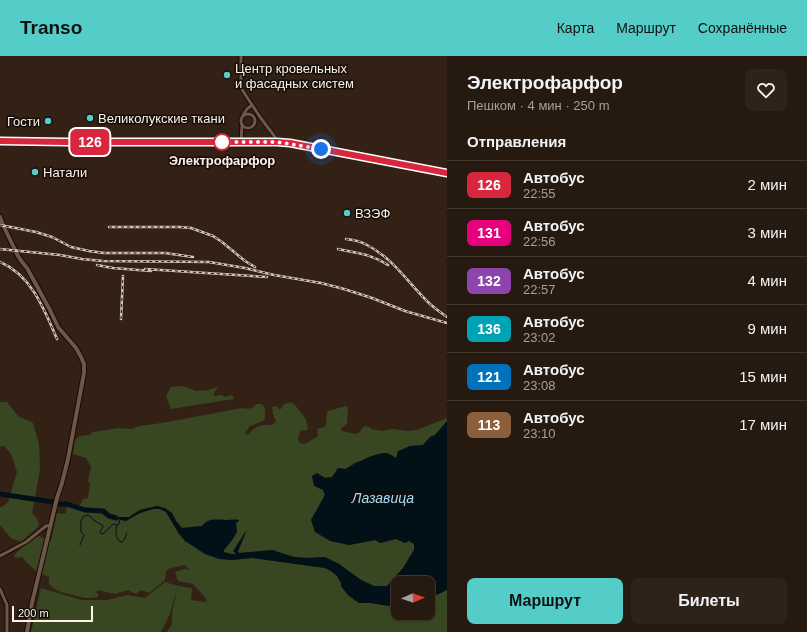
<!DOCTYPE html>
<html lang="ru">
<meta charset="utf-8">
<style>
:root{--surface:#261910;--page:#2e2219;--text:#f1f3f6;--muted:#a4a09f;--line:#423830;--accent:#54cdc8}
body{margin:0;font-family:Arial,sans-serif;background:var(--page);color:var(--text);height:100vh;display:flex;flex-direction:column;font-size:15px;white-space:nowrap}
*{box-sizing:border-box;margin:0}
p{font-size:13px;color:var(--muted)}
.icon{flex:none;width:22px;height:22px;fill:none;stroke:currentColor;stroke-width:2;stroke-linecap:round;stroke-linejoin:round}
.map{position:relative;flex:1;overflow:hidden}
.panel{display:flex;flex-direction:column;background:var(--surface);width:360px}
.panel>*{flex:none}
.badge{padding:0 8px;border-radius:6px;font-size:14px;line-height:26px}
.needle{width:26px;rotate:88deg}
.buttons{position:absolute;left:391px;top:520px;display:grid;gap:8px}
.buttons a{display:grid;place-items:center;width:44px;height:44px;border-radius:8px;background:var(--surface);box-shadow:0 1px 3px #0004,0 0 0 1px var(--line);font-size:20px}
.scale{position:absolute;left:12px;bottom:10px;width:81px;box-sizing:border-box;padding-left:4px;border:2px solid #fef1e9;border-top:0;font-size:11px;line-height:14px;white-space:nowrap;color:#fef1e9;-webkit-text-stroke:3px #150d08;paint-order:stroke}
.you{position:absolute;width:20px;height:20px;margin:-10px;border:3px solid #fff;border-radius:50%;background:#1a73e8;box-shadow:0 0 0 6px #1a73e833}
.map>.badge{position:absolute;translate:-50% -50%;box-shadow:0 0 0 2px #fff}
h2{padding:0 20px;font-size:15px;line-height:36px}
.round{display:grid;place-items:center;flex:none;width:42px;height:42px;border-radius:8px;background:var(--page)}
.headline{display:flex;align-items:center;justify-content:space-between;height:68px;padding:0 20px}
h1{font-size:19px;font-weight:800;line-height:30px}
.button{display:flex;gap:8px;margin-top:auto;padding:8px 20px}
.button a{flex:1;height:46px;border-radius:8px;background:var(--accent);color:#111;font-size:16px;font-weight:800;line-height:46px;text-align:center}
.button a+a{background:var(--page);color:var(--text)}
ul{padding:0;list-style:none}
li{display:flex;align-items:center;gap:12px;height:48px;padding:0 20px;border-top:1px solid var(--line)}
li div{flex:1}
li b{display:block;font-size:15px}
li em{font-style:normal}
li .badge{min-width:44px;font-weight:700;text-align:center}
header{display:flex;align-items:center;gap:24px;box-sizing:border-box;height:56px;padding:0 20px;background:var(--accent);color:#111}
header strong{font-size:19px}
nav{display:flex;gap:22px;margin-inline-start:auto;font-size:14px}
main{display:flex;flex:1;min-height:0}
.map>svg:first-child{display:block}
.green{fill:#384621}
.water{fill:#021118}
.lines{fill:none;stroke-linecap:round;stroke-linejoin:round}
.stream{stroke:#021118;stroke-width:1}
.river{stroke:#021118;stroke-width:5}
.street-casing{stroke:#1a0a02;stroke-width:5}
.secondary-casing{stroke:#1a0a02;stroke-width:6}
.primary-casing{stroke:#1a0a02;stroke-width:6}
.street{stroke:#6c574a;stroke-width:3}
.secondary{stroke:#6c574a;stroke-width:4}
.primary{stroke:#b25b69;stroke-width:4.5}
.rail-casing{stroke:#d2c4bb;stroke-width:2.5}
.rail{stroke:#150d08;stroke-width:1;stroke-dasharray:3;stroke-linecap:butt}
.line-casing{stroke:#fff;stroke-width:9}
.line{stroke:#d7263d;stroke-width:6}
.walk{stroke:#fef1e9;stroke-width:4;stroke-dasharray:0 7.2}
.poi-dot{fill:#54cdc8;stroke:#150d08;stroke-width:1.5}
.stop-dot{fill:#fff;stroke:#d7263d;stroke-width:2}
.labels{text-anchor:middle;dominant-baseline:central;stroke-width:3;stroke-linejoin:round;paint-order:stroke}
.poi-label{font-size:13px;fill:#fef1e9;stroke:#150d08;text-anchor:start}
.stop-label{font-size:13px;font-weight:bold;fill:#fef1e9;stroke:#150d08}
.water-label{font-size:14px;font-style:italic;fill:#9cdefb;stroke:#150d08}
</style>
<header>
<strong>Transo</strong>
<nav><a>Карта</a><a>Маршрут</a><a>Сохранённые</a></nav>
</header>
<main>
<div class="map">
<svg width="447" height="576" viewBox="0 0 447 576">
<rect width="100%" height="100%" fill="#332116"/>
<g class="green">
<path d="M 183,330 L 196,335 L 208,334 L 219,331 L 214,336 L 214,340 L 221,339 L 226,341 L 230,339 L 233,340 L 234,343 L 171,353 L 166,340 L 171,331 Z"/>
<path d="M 0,346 L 7,346 L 18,360 L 33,367 L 39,388 L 40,414 L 32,457 L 38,464 L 39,470 L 21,486 L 11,482 L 0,469 L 0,451 L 2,451 L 8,446 L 17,416 L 11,398 L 4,390 L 0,391 Z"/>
<path d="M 290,346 L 295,349 L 306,363 L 308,373 L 305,375 L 301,374 L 298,383 L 300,387 L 305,388 L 318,380 L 317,373 L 325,371 C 328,364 325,361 328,355 L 346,350 L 348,352 L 347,368 L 341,372 L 342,375 L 356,378 L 360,376 L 362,372 L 365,370 L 369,371 L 372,373 L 381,375 L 392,373 L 410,375 L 417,374 L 447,362 L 447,365 L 435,379 L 430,381 L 423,389 L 410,390 L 396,402 L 356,406 L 333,421 L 325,422 L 317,418 L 325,439 L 311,464 L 349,489 L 375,484 L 381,487 L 396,483 L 405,487 L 409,485 L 414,488 L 414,494 L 403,512 L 387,530 L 374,530 L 361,524 L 339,508 L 325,501 L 309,502 L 294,501 L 272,494 L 239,497 L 238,496 L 246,477 L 245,476 L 236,498 L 231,498 L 223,496 L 224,494 L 232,484 L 237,476 L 236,467 L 221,463 L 202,470 L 182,472 L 176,465 L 172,457 L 157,450 L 140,454 L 129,461 L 117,461 L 111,458 L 110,460 L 126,465 L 140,457 L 153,453 L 160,453 L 166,456 L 179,478 L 231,504 L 252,502 L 325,512 L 331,515 L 337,520 L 341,527 L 341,530 L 348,539 L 359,547 L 371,547 L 389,550 L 396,550 L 398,549 L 398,557 L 428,557 L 428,542 L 432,541 L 447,534 L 447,576 L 167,576 L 172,568 L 172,557 L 178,530 L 192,532 L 191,544 L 207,546 L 205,541 L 193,528 L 178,525 L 175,516 L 184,513 L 190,514 L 185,509 L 171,512 L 166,515 L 165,524 L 149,537 L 141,534 L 136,538 L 128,534 L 115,538 L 98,534 L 96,536 L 98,538 L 98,541 C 85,543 84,542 72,539 C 63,536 57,536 49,528 L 49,521 C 37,517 30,510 22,501 L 18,502 L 15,501 L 14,499 L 31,483 L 39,480 L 51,485 L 57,457 L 63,458 L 66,457 C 66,453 69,451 66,446 L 74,449 L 80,449 L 83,443 L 88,442 L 90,427 L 88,425 L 91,411 L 86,402 L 73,398 L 75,384 L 80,380 L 90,379 L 93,376 L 118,372 L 131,373 L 140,370 L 162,367 L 242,352 C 248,353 252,354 256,348 L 262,348 L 265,352 L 265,362 L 263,365 L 250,370 L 245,377 L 248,379 C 255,370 261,368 272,369 L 276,366 L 273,358 L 272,351 L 276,350 L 279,353 L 281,353 L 283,349 Z"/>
<path d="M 165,526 L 178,530 L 170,558 L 161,576 L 31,576 L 41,532 L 82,544 L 108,544 L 127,539 L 145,542 Z"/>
</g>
<path class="water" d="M 447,365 L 447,534 L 432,541 L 428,542 L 428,527 L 398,527 L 398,549 L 396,550 L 389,550 L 371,547 L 359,547 L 348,539 L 341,530 L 341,527 L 337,520 L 331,515 L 325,512 L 252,502 L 231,504 L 219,503 L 205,498 L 185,485 L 179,478 L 166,456 L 160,453 L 153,453 L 140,457 L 126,465 L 121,464 L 109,460 L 111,458 L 117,461 L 129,461 L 140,454 L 157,450 L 165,452 L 172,457 L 176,465 L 182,472 L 202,470 C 209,461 216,464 226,464 C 230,464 234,463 239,464 L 239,465 L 236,467 L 237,476 L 232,484 L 224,494 L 224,496 L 231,498 L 236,498 L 233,495 L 246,475 L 238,495 L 239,497 L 272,494 L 294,501 L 309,502 L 325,501 L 339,508 L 361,524 L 374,530 L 387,530 L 403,512 L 414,494 L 414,488 L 409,485 L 405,487 L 396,483 L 380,487 L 375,484 L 349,489 L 330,485 L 315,476 L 311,464 L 325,439 L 323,434 L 314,430 L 312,420 L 317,417 L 325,422 L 332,421 L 338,412 L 346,413 C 355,407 376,396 387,397 C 390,398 393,400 396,402 L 398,395 L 410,390 L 423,389 L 430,381 L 435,379 Z"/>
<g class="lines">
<g class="stream">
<path d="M 117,469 C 115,474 116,481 119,485 L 122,486 L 124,484 L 127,477"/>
<path d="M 80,489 L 84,479 L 81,476 C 81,469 79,460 88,459 L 95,465 L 102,469 L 103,471 L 102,473 L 100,475 L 100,477 L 102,478 L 105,476 L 113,468 L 117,469 L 119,468 L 120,463"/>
</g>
<g class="river">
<path d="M 0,438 L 53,446"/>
<path d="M 58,448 L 67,448 L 85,454 L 103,455 L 109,460 L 116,462"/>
</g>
<g class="street-casing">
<g id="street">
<path d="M 241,0 L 241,32 L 260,61 L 275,81 L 277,86"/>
<circle cx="248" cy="65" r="7"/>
<path d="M 243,59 L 247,53 L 252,49"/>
<path d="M 241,86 L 242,69"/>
<path d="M 0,500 L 26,486 L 46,470 L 51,469"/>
<path d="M 0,533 L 7,549 L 7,576"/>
</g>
</g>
<g class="secondary-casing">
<path id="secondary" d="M 0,161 L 3,169 L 18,200 L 22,206 L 27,212 L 50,254 L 58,271 L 76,292 L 81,301 L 84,308 L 84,317 L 68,403 L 62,427 L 57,442 L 32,547 L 27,576"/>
</g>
<g class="primary-casing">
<path id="primary" d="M 0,85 L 70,86 L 277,86 L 290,87 L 447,117"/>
</g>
<use href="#street" class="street"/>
<use href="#secondary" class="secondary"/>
<use href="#primary" class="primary"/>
<g class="rail-casing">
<g id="rail">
<path d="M 0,169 L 36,176 L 52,181 L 71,191 L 89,195 L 104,197 L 165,197 L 193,201"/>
<path d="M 109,171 L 180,171 L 191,172 L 213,180 L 222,186 L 245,205 L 255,211"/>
<path d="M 346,183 C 354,184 361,185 367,189 C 393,202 409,228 430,248 L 436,253 L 447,261"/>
<path d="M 0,193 L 60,199 L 82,203 L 103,205 L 209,206 L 245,212 L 274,219 L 321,227 L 344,233 L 372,242 L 405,255 L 447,267"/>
<path d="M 338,193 C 356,197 372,198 388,209"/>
<path d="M 0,206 C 32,220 44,253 57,283"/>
<path d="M 97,209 L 113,212 L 151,215"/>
<path d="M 145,213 L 267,221"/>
<path d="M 121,263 L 123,220"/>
</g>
</g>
<use href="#rail" class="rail"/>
</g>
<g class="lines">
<g class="line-casing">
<path id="line" d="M 0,85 L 66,86 L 277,86 L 290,87 L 447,117"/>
</g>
<use href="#line" class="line"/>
<path class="walk" d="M 222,86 L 277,86 L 321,93"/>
</g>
<g class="poi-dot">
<circle cx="227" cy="19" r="4"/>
<circle cx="90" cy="62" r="4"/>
<circle cx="48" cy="65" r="4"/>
<circle cx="35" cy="116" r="4"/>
<circle cx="347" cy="157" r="4"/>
</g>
<circle class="stop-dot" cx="222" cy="86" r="8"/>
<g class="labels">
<g class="poi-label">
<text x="235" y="12">Центр кровельных<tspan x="235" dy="15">и фасадных систем</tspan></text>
<text x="98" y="62">Великолукские ткани</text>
<text x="40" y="65" text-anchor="end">Гости</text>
<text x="43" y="116">Натали</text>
<text x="355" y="157">ВЗЭФ</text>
</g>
<g class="stop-label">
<text x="222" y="104">Электрофарфор</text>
</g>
<g class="water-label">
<text x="383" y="442">Лазавица</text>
</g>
</g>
</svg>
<div class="buttons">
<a><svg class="needle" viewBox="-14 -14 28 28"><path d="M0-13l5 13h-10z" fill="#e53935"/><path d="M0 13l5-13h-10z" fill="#a4a09f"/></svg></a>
</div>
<div class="scale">200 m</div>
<div class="you" style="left:321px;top:93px"></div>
<b class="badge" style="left:90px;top:86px;background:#d7263d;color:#fff">126</b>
</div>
<section class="panel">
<div class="headline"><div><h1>Электрофарфор</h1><p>Пешком · 4 мин · 250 m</p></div><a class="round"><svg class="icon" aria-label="heart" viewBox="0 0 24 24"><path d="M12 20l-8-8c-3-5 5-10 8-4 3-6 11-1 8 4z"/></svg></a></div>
<h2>Отправления</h2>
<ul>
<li><span class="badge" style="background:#d7263d;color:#fff">126</span><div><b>Автобус</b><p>22:55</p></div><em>2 мин</em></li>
<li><span class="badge" style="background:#e6007e;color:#fff">131</span><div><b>Автобус</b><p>22:56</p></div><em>3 мин</em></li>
<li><span class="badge" style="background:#8e44ad;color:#fff">132</span><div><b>Автобус</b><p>22:57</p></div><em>4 мин</em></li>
<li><span class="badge" style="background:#00a3b4;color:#fff">136</span><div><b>Автобус</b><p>23:02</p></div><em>9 мин</em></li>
<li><span class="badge" style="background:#0072bc;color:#fff">121</span><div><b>Автобус</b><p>23:08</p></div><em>15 мин</em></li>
<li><span class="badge" style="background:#8b5e3c;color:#fff">113</span><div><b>Автобус</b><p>23:10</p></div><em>17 мин</em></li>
</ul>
<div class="button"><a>Маршрут</a><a>Билеты</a></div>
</section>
</main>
